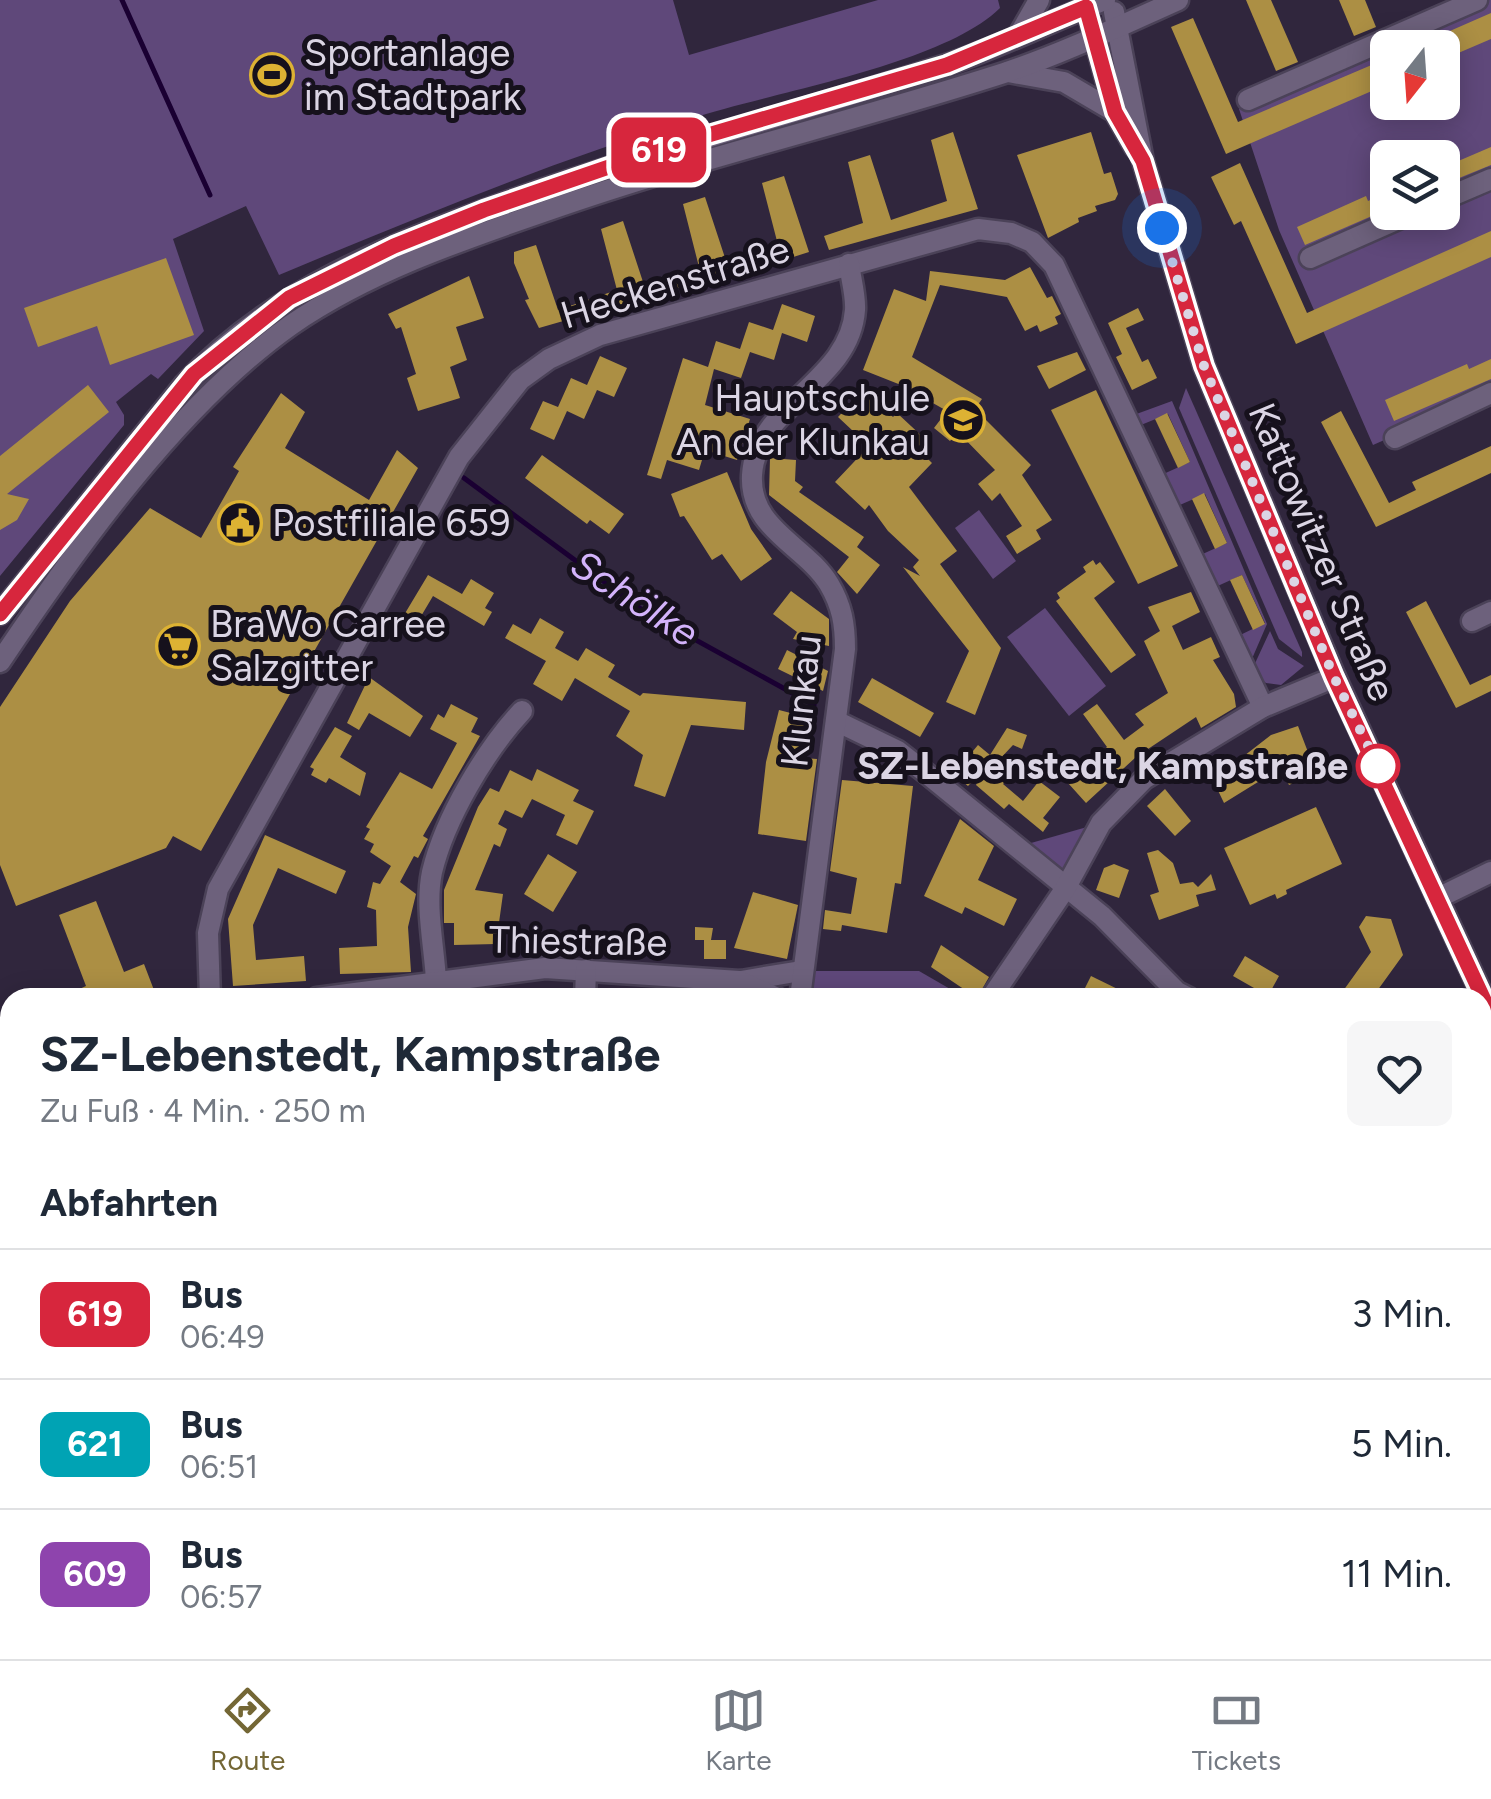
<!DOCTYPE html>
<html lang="de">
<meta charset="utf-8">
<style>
:root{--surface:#fff;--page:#f6f6f7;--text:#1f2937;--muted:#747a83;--line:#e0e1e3;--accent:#746735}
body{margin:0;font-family:Figtree,sans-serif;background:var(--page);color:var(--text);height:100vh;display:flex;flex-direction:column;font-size:38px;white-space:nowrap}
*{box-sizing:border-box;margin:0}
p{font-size:32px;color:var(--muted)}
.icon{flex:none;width:55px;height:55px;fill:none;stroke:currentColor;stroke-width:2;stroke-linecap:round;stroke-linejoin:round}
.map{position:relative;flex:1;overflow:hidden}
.details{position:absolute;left:0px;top:988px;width:1492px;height:672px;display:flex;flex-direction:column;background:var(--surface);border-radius:30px 30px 0 0;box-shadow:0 5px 25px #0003}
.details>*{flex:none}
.badge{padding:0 20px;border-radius:15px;font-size:35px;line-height:65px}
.needle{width:65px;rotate:197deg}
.controls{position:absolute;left:1370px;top:30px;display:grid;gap:20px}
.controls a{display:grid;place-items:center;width:90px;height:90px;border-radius:15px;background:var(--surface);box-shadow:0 5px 25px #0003;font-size:50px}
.you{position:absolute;width:50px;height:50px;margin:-25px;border:8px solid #fff;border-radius:50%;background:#1a73e8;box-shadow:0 0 0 15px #1a73e833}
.map>.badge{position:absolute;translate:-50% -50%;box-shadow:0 0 0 5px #fff}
h2{padding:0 40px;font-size:38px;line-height:90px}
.round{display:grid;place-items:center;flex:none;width:105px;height:105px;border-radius:15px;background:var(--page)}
.overview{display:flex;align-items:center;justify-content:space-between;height:170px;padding:0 40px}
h1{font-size:48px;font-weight:700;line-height:75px}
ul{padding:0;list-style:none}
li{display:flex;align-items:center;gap:30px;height:130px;padding:0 40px;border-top:2px solid var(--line)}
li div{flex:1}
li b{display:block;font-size:38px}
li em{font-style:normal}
li .badge{min-width:110px;font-weight:700;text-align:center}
.tabs{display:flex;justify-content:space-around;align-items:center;height:140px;border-top:2px solid var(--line);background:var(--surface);font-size:28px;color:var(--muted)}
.tabs a{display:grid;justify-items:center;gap:5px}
.tabs .selected{color:var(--accent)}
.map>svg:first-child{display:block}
.green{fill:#5f487a;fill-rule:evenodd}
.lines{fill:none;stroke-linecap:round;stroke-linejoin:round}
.stream{stroke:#1a0032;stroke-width:5}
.building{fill:#ac8f44}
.minor-casing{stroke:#4b4258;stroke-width:25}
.minor{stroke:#6d617c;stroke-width:20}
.line-casing{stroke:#fff;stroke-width:22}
.line{stroke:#d7263d;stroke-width:15}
.walk{stroke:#dbd5e4;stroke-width:10;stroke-dasharray:0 18}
.stop-dot{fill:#fff;stroke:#d7263d;stroke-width:5}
.labels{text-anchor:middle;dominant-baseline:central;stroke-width:10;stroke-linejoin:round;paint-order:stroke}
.poi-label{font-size:38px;fill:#dbd5e4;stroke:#16111c;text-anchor:start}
.street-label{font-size:38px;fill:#dbd5e4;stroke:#16111c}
.stop-label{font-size:38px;font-weight:bold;fill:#dbd5e4;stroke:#16111c;text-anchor:end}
.water-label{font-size:40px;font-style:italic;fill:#d3b3fb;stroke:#16111c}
</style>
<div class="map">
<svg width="1491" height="1659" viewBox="0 0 1491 1659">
<rect width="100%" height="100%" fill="#30263d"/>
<g class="green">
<path d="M 0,0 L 673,0 L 689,55 L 878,0 L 998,0 L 1000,8 C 942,65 772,92 690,119 C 549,163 415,218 279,275 L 246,206 L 173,239 L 204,331 L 158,379 L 151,374 L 116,402 L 124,415 L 124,425 L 0,576 Z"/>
<path d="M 1477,0 L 1491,0 L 1491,393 L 1373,445 L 1279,230 L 1239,109 L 1248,100 ZM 1388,48 L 1442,48 L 1442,102 L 1388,102 ZM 1388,158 L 1442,158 L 1442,212 L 1388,212 Z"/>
<path d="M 1186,388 L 1302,652 L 1302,657 L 1279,639 L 1179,408 Z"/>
<path d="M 1172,401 L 1267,624 L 1248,668 L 1234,638 L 1265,623 L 1242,575 L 1211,589 L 1196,557 L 1227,543 L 1205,494 L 1173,508 L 1159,476 L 1190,462 L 1168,414 L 1136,427 L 1131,416 Z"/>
<path d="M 979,510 L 1016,561 L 993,579 L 955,528 Z"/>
<path d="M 1045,608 L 1106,686 L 1069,716 L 1007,637 Z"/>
<path d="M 1270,631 L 1278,649 L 1304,666 L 1281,685 L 1266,683 L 1251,672 Z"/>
<path d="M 1101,823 L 1065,889 L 1017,847 Z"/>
<path d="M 801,971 L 919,971 L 964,997 L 800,998 Z"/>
</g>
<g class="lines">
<g class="stream">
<path d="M 122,0 L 210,195"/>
<path d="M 464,478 L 645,612 L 814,705"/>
</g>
</g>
<g class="building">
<path d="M 1246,0 L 1271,0 L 1298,62 L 1276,71 Z"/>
<path d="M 1339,0 L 1365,0 L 1376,27 L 1354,36 Z"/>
<path d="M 1491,13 L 1491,39 L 1442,60 L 1442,48 L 1411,48 Z"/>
<path d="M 1193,18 L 1238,122 L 1388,58 L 1388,84 L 1226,154 L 1171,27 Z"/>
<path d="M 953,132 L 978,209 L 829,250 L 824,236 L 863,223 L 848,162 L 870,155 L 891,220 L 947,201 L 931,140 Z"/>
<path d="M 1091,132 L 1104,174 L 1111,172 L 1118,194 L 1115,200 L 1095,206 L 1097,211 L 1078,218 L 1079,222 L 1048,238 L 1017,155 Z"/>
<path d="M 1491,147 L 1491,165 L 1442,185 L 1442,168 Z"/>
<path d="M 1240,163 L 1307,313 L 1491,231 L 1491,257 L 1296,344 L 1241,221 L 1234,225 L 1211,177 Z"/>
<path d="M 784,176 L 809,252 L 746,272 L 741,258 L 778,245 L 762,183 Z"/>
<path d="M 1388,193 L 1388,209 L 1305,245 L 1297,227 L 1366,196 L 1368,201 Z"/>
<path d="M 705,197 L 730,273 L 539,328 L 525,300 L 529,299 L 514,263 L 514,252 L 536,245 L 558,310 L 617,290 L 601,229 L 623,221 L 644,285 L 699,267 L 683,204 Z"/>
<path d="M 166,258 L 194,335 L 110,365 L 97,326 L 38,347 L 24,308 Z"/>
<path d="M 1030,267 L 1047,298 L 1052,296 L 1061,314 L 1055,317 L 1058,324 L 1040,332 L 1037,325 L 1025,331 L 1007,297 L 940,285 L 912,357 L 982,399 L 975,409 L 1031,465 L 1022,475 L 1052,520 L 1036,530 L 1041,539 L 1017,554 L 1006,536 L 1022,526 L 1000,493 L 992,501 L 978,484 L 995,470 L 958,432 L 950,441 L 934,428 L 947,411 L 901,385 L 863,370 L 894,289 L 926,301 L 930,271 L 1005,280 Z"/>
<path d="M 469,276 L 484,318 L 456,327 L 467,360 L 450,367 L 460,398 L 418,411 L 407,378 L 416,374 L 410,355 L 401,327 L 396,329 L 388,314 Z"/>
<path d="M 782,304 L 815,316 L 807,342 L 782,333 L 774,360 L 750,352 L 741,378 L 714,369 L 705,405 L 750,419 L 737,460 L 705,450 L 699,470 L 667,460 L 661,479 L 647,475 L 683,358 L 708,367 L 716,341 L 740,349 L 749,322 L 773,330 Z"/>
<path d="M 1138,308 L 1144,320 L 1126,328 L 1142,362 L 1148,359 L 1157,378 L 1132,390 L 1116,357 L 1122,354 L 1108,323 Z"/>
<path d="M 1077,352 L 1086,370 L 1049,389 L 1037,366 Z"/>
<path d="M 600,356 L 627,368 L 614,397 L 597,390 L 584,419 L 567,411 L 554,440 L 530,429 L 543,401 L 558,407 L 571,378 L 587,385 Z"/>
<path d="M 1491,359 L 1491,379 L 1394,421 L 1385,400 L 1467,364 L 1469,369 Z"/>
<path d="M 88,385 L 109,412 L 7,494 L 29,499 L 17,520 L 0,530 L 0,456 Z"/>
<path d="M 1096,390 L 1178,566 L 1138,584 L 1051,410 Z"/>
<path d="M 281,393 L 305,412 L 285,448 L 369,500 L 397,450 L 418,468 L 201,851 L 173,836 L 166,848 L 16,906 L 0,865 L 0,707 L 70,601 L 150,508 L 201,538 L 239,471 L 233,467 Z"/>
<path d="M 859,395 L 867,402 L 872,397 L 893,417 L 897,413 L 925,439 L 917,448 L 932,463 L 909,487 L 957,551 L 940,564 L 1001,648 L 975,715 L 946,702 L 969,651 L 903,567 L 920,576 L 913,567 L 919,560 L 888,531 L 869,505 L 865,510 L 835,482 L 869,446 L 838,417 Z"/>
<path d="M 1341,411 L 1389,503 L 1416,490 L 1412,482 L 1491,446 L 1491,473 L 1376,527 L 1321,422 Z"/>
<path d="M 1167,413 L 1190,462 L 1178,468 L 1155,419 Z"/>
<path d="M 542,455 L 624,514 L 609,534 L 590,520 L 587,524 L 525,478 Z"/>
<path d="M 770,458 L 796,460 L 795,481 L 803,487 L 799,492 L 864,537 L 857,547 L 880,565 L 857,594 L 837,572 L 849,557 L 769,495 Z"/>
<path d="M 727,472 L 751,529 L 772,559 L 741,581 L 722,554 L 712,560 L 684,516 L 680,517 L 671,494 Z"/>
<path d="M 1204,493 L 1227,543 L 1215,549 L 1192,499 Z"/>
<path d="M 1093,560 L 1096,565 L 1100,562 L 1115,582 L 1094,598 L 1136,655 L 1111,673 L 1056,601 L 1060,598 L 1057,593 L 1086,572 L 1083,567 Z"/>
<path d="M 428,575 L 462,594 L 471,579 L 494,593 L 485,608 L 492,612 L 484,626 L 433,596 L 417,623 L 404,615 Z"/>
<path d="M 1242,575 L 1265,624 L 1253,630 L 1230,580 Z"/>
<path d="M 791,591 L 829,619 L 829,646 L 793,639 L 797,632 L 773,614 Z"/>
<path d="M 1191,592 L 1200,612 L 1172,626 L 1183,650 L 1211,637 L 1220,657 L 1213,660 L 1234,694 L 1236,707 L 1201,728 L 1196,717 L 1136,757 L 1086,803 L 1068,783 L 1107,747 L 1083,714 L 1097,704 L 1124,740 L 1144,725 L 1135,714 L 1168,693 L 1144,641 L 1160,631 L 1148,607 Z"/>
<path d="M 1426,601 L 1470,685 L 1491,675 L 1491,691 L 1456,708 L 1406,612 Z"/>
<path d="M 540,618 L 564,632 L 555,648 L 578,661 L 586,648 L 615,665 L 608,677 L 640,696 L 643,693 L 746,702 L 744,730 L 691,725 L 665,797 L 634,786 L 643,755 L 616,736 L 630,711 L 575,678 L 562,701 L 533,684 L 546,661 L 505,638 L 513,624 L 531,634 Z"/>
<path d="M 787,650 L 828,671 L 823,691 L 778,669 Z"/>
<path d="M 369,677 L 423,716 L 410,737 L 369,713 L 359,730 L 347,723 Z"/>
<path d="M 872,678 L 934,713 L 920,737 L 858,702 Z"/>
<path d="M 451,704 L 478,718 L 471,732 L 480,736 L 423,836 L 428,839 L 418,858 L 414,856 L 400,882 L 416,894 L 408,927 L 411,972 L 340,974 L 339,948 L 377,946 L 376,910 L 367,907 L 373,882 L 380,884 L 391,866 L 370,852 L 374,844 L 364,839 L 370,829 L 366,827 L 400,772 L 432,789 L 457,743 L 430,729 L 438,714 L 444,718 Z"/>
<path d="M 779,710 L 814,719 L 804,758 L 817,759 L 806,841 L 758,834 L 766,762 Z"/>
<path d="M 1298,726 L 1316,773 L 1289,785 L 1280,766 L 1256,778 L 1258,782 L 1224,803 L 1211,776 L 1215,770 L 1240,759 L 1271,735 Z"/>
<path d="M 335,727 L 352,736 L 340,757 L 366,773 L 360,796 L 329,778 L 326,783 L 311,775 L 314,769 L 310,767 Z"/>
<path d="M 1007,728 L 1027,735 L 1022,749 L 1013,745 L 998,761 L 1013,773 L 1003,784 L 1023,801 L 1039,781 L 1060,797 L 1043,818 L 1049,823 L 1043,832 L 1009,804 L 1004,809 L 976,785 L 983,770 L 968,786 L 954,774 L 978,745 L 990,755 Z"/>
<path d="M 537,769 L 579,790 L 573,801 L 594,811 L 577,845 L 556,835 L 565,815 L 532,799 L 522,818 L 505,810 L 498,824 L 507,829 L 500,847 L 494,844 L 475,890 L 503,894 L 496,944 L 454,945 L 454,923 L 444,923 L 444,890 L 478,807 L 490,788 L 499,792 L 510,770 L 532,781 Z"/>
<path d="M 842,780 L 913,786 L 901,884 L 895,883 L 887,933 L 842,925 L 841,931 L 823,929 L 825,910 L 851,914 L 857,878 L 830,871 Z"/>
<path d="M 1165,789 L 1191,821 L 1175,836 L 1147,806 Z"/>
<path d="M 1316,807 L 1342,864 L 1286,890 L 1287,894 L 1277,899 L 1275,894 L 1250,905 L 1224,848 Z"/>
<path d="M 960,819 L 994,846 L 978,880 L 1017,899 L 1004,926 L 965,907 L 962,914 L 924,896 Z"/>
<path d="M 265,835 L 346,871 L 336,894 L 278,868 L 253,925 L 256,960 L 304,956 L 306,981 L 233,986 L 228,919 Z"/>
<path d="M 1158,850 L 1173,863 L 1180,884 L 1193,882 L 1198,887 L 1211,874 L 1216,890 L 1196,895 L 1199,906 L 1159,920 L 1150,895 L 1159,892 L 1147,853 Z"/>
<path d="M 548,854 L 577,872 L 553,912 L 524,894 Z"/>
<path d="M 1114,864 L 1129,870 L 1119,898 L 1096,890 L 1104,868 Z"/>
<path d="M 753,892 L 798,905 L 787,959 L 734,948 Z"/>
<path d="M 96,901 L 124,972 L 144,964 L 157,998 L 60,998 L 86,986 L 59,915 Z"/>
<path d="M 1366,916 L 1391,919 L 1403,955 L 1372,998 L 1338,998 L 1371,952 L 1359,927 Z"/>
<path d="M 695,927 L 713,928 L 711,940 L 726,940 L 726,959 L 704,959 L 704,940 L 695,940 Z"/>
<path d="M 941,945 L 989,977 L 977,998 L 931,967 Z"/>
<path d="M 1245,956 L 1279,976 L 1268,996 L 1233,976 Z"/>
<path d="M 1091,976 L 1136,998 L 1080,998 Z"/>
</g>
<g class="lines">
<g class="minor-casing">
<g id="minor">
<path d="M 1114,12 L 1143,161 L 1204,366 L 1335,677 L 1491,1014"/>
<path d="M 1091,24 L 1115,112 L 1135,147"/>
<path d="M 1019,35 L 1039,0"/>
<path d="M 1008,72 L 1064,82 L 1115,112"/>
<path d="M 1248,100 L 1477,0"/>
<path d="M 1442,200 L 1491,179"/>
<path d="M 1310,258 L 1414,212"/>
<path d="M 1395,438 L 1491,393"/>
<path d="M 0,614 L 184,385 C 269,292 392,243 510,201 C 653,150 799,113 943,66 C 998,48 1051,21 1105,0"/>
<path d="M 1472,621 L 1491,612"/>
<path d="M 0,662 C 77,547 178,405 291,325 C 368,272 459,241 546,211 C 697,158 852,122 1004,73 C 1062,54 1122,25 1178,0"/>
<path d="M 836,721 L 898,751 L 926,773 L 1102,916 L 1177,992 L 1189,998"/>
<path d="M 1440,897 L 1491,872"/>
<path d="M 436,980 C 434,945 425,906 432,872 C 445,818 485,751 522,711"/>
<path d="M 741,981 L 801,971"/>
<path d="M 210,998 L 208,933 L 218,889 L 459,457 L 520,380 L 549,359 L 600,335 L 978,229 L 1011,233 L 1032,242 L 1054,265 L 1263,707"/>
<path d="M 317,998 L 545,968 L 739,981 L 777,998"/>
<path d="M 585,998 L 586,970"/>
<path d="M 800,998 L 845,649 C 845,624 842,606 829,584 C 805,545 749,529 752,475 C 756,405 850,382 855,310 C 856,296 851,279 849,264"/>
<path d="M 991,998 L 1065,889 L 1101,823 L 1144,779 L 1263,707 L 1335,677"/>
<path d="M 0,1048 L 10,1067"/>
<path d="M 0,1376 L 10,1386"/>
<path d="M 1482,1520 L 1491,1502"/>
<path d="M 0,1555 L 10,1547"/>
<path d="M 0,1614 L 10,1624"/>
<path d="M 35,1650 L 43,1659"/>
<path d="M 245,1650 L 251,1659"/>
<path d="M 322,1650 L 325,1659"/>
<path d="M 355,1650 L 385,1659"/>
<path d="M 1203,1650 L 1212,1659"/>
<path d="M 184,1659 L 187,1650"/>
<path d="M 301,1659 L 302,1650"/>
<path d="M 1405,1659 L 1411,1650"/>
</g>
</g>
<use href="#minor" class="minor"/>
</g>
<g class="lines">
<g class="line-casing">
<path id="line" d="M 0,614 L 194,374 L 289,298 L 394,246 L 484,210 L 664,148 L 947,65 L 1086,7 L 1115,112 L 1143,161 L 1204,366 L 1334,677 L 1491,1015"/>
</g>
<use href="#line" class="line"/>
<path class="walk" d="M 1162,228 L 1204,366 L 1334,677 L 1378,766"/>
</g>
<defs>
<g id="stadium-ring" transform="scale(2.25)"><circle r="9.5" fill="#16111c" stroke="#ddb233" stroke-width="1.5"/><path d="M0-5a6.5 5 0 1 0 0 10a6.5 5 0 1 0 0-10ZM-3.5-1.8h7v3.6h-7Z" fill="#ddb233"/></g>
<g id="school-ring" transform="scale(2.25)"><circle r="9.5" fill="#16111c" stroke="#ddb233" stroke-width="1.5"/><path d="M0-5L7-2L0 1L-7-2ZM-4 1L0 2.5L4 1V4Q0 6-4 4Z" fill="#ddb233"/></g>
<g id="civic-ring" transform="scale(2.25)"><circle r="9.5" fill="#16111c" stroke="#ddb233" stroke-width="1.5"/><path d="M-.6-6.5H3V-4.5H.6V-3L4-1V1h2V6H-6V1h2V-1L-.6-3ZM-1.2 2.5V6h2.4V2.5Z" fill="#ddb233"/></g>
<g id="supermarket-ring" transform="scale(2.25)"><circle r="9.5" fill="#16111c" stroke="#ddb233" stroke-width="1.5"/><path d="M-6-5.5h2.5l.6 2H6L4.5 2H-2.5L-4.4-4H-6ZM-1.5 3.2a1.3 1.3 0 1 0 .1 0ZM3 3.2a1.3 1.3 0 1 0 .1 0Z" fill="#ddb233"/></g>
</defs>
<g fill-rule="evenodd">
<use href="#stadium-ring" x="272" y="75"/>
<use href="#school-ring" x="963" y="420"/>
<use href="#civic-ring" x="240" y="523"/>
<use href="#supermarket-ring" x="178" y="646"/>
</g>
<circle class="stop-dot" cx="1378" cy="766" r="20"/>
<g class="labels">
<g class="poi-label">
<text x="304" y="53">Sportanlage<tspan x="304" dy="44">im Stadtpark</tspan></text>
<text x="930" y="398" text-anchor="end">Hauptschule<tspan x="930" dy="44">An der Klunkau</tspan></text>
<text x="272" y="523">Postfiliale 659</text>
<text x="210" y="624">BraWo Carree<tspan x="210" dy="44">Salzgitter</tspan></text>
</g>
<g class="street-label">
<text transform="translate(675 282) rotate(-17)">Heckenstraße</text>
<text transform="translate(1322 552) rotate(67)">Kattowitzer Straße</text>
<text transform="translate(801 701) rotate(-84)">Klunkau</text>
<text transform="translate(578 941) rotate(1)">Thiestraße</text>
</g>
<g class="stop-label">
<text x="1348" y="766">SZ-Lebenstedt, Kampstraße</text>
</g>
<g class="water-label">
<text transform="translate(635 598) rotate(33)">Schölke</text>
</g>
</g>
</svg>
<div class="controls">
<a><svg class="needle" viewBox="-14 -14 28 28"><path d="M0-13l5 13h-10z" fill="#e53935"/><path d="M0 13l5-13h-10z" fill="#747a83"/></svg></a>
<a><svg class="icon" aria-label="layers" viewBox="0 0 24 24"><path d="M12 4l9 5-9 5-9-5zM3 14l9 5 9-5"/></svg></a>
</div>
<div class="you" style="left:1162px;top:228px"></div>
<b class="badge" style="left:659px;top:150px;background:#d7263d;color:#fff">619</b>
<section class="details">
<div class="overview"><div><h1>SZ-Lebenstedt, Kampstraße</h1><p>Zu Fuß · 4 Min. · 250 m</p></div><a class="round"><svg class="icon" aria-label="heart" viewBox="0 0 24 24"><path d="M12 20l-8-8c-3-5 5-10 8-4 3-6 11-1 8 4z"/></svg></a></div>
<h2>Abfahrten</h2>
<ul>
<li><span class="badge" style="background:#d7263d;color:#fff">619</span><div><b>Bus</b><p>06:49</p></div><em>3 Min.</em></li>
<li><span class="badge" style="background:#00a3b4;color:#fff">621</span><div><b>Bus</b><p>06:51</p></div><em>5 Min.</em></li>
<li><span class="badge" style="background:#8e44ad;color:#fff">609</span><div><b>Bus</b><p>06:57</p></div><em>11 Min.</em></li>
</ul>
</section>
</div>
<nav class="tabs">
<a class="selected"><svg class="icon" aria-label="directions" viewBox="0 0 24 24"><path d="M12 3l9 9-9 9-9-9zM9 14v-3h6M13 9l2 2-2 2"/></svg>Route</a>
<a><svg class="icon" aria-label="map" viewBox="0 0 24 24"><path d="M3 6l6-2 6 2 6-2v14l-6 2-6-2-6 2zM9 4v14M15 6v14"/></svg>Karte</a>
<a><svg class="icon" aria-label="tickets" viewBox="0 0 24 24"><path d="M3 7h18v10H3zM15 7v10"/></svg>Tickets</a>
</nav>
